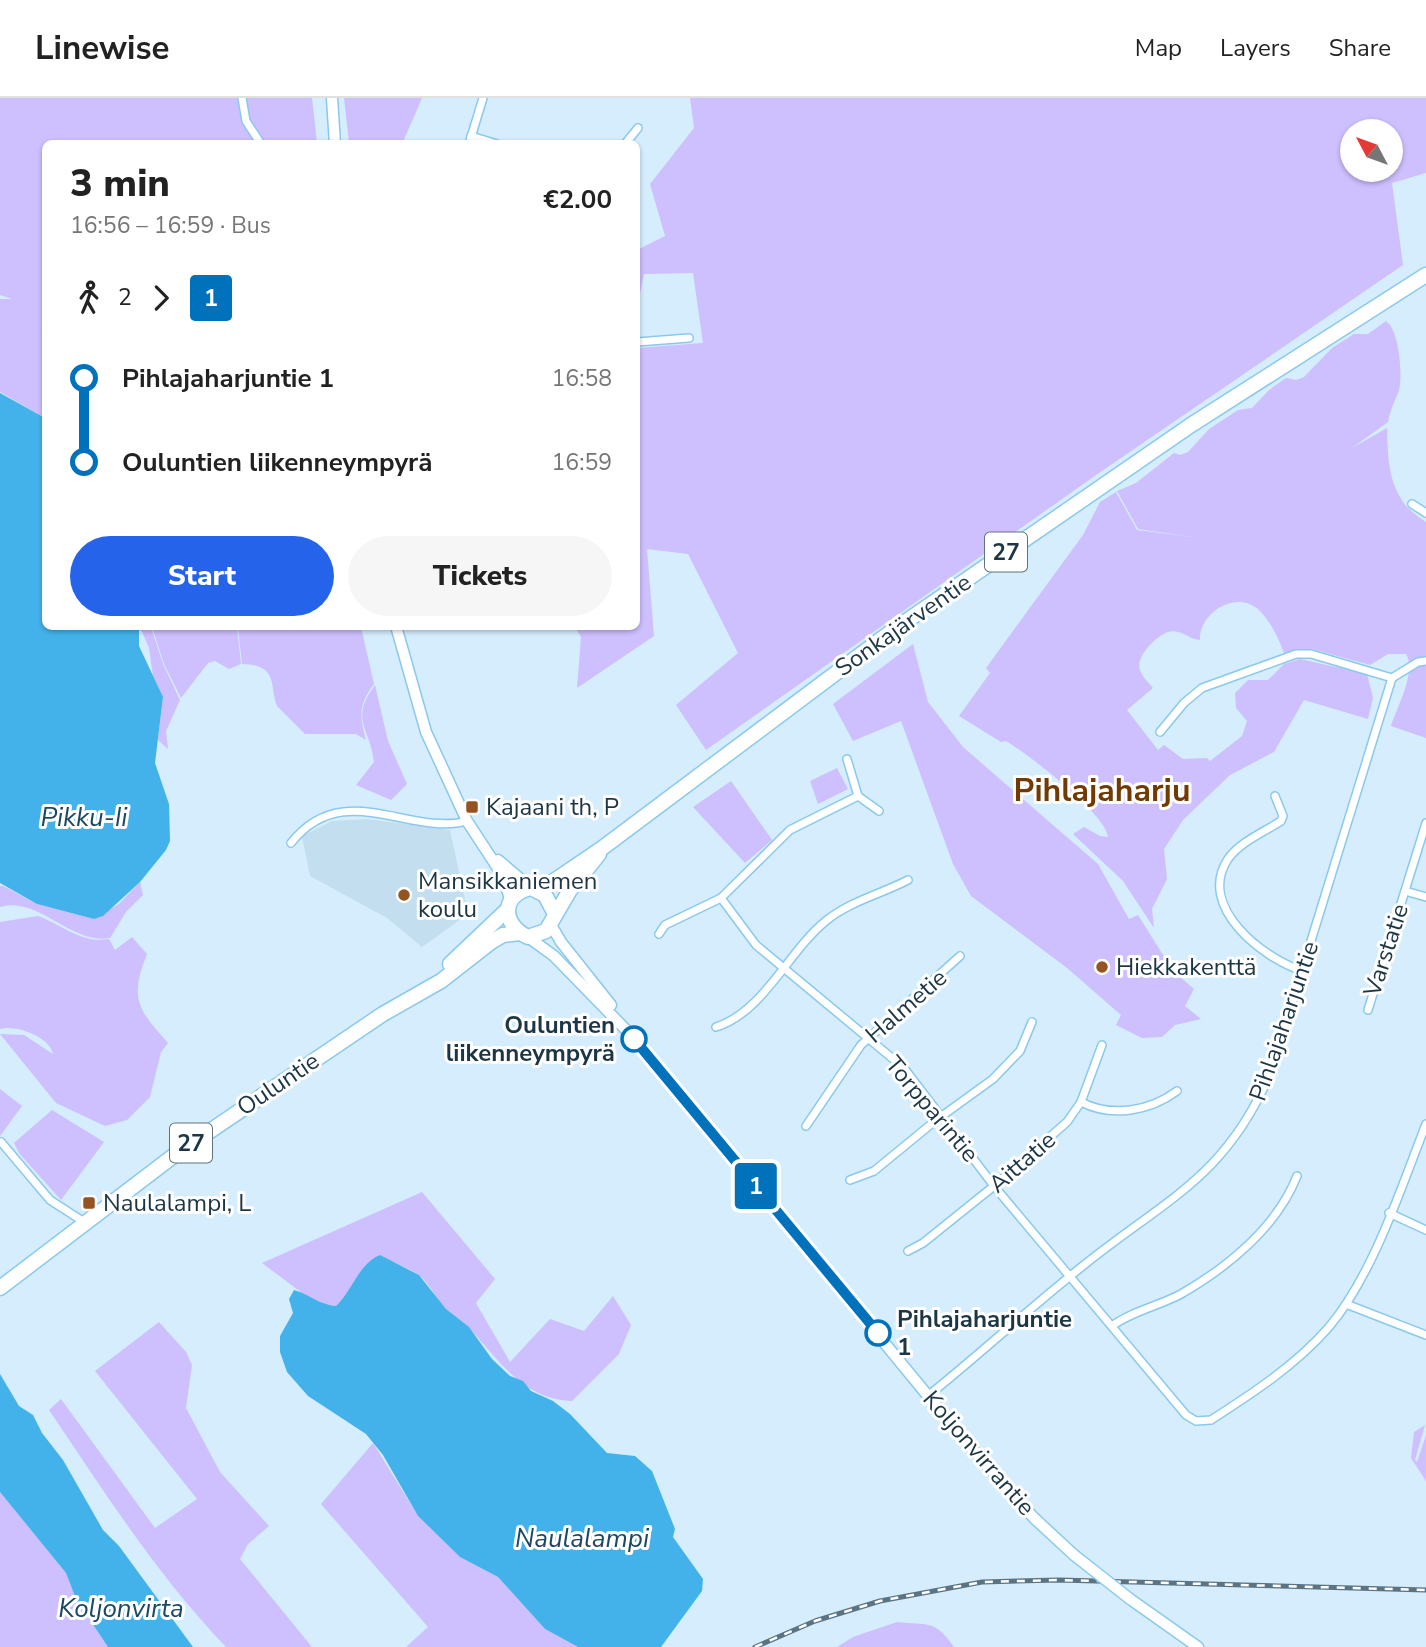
<!DOCTYPE html>
<meta charset="utf-8">
<style>
:root{--surface:#fff;--page:#f6f6f6;--text:#222;--muted:#767676;--line:#e0e0e0;--accent:#2563eb}
body{margin:0;font-family:"Nunito Sans",sans-serif;background:var(--page);color:var(--text);height:100vh;display:flex;flex-direction:column;font-size:26px;white-space:nowrap}
*{box-sizing:border-box;margin:0}
p{font-size:23px;color:var(--muted)}
.icon{flex:none;width:38px;height:38px;fill:none;stroke:currentColor;stroke-width:2;stroke-linecap:round;stroke-linejoin:round}
.map{position:relative;flex:1;overflow:hidden}
.side{position:absolute;left:42px;top:42px;width:598px;height:490px;display:flex;flex-direction:column;background:var(--surface);border-radius:10px;box-shadow:0 2px 5px #0004}
.side>*{flex:none}
.badge{padding:0 14px;border-radius:5px;font-size:24px;line-height:46px}
.needle{width:46px;rotate:311deg}
.controls{position:absolute;left:1340px;top:21px;display:grid;gap:14px}
.controls a{display:grid;place-items:center;width:63px;height:63px;border-radius:50%;background:var(--surface);box-shadow:0 2px 5px #0004;font-size:35px}
.map>.badge{position:absolute;translate:-50% -50%;box-shadow:0 0 0 4px #fff}
.legs{display:flex;align-items:center;gap:10px;height:77px;padding:0 28px;font-size:23px}
.legs p{margin-inline-start:auto}
.summary{display:flex;align-items:center;justify-content:space-between;height:119px;padding:0 28px}
h1{font-size:38px;font-weight:800;line-height:52px}
.button{display:flex;gap:14px;margin-top:auto;padding:14px 28px}
.button a{flex:1;height:80px;border-radius:42px;background:var(--accent);color:#fff;font-size:28px;font-weight:800;line-height:80px;text-align:center}
.button a+a{background:var(--page);color:var(--text)}
ul{padding:0 28px;list-style:none}
li{display:flex;align-items:center;gap:24px;height:84px;font-size:26px}
li i{display:grid;place-items:center;width:10px;height:100%;margin:0 9px;background:currentColor}
li i::after{content:'';width:18px;height:18px;margin:-9px;border:5px solid;border-radius:50%;background:var(--surface)}
li p{margin-inline-start:auto}
li:first-child i{background:linear-gradient(#0000 50%,currentColor 0)}
li:last-child i{background:linear-gradient(currentColor 50%,#0000 0)}
header{display:flex;align-items:center;gap:42px;box-sizing:border-box;height:98px;padding:0 35px;background:var(--surface);border-bottom:2px solid var(--line)}
header strong{font-size:33px}
nav{display:flex;gap:38px;margin-inline-start:auto;font-size:24px}
.map>svg:first-child{display:block}
.built{fill:#c3deef}
.green{fill:#cebfff;fill-rule:evenodd}
.water{fill:#43b2eb}
.lines{fill:none;stroke-linecap:round;stroke-linejoin:round}
.street-casing{stroke:#8ac9ed;stroke-width:10}
.secondary-casing{stroke:#8ac9ed;stroke-width:13}
.highway-casing{stroke:#8ac9ed;stroke-width:17}
.street{stroke:#fff;stroke-width:7}
.secondary{stroke:#fff;stroke-width:10}
.highway{stroke:#fff;stroke-width:14}
.rail-casing{stroke:#5b7483;stroke-width:5}
.rail{stroke:#fff;stroke-width:2.5;stroke-dasharray:8;stroke-linecap:butt}
.secondary-bridge-casing{stroke:#8ac9ed;stroke-width:13;stroke-linecap:butt}
.secondary-bridge{stroke:#fff;stroke-width:10}
.line-1-casing{stroke:#fff;stroke-width:16}
.line-1{stroke:#0072bc;stroke-width:10}
.poi-dot{fill:#945320;stroke:#fff;stroke-width:2.5}
.stop-1-dot{fill:#fff;stroke:#0072bc;stroke-width:3.5}
.labels{text-anchor:middle;dominant-baseline:central;stroke-width:6;stroke-linejoin:round;paint-order:stroke}
.shield{fill:#fff;stroke:#60727d;stroke-width:2}
.shield-label{font-size:23px;font-weight:bold;fill:#1c3645}
.street-label{font-size:24px;fill:#1c3645;stroke:#fff}
.poi-label{font-size:24px;fill:#1c3645;stroke:#fff;text-anchor:start}
.stop-label{font-size:24px;font-weight:bold;fill:#1c3645;stroke:#fff;text-anchor:end}
.water-label{font-size:26px;font-style:italic;fill:#1c4961;stroke:#fff}
.district-label{font-size:32px;font-weight:bold;fill:#723903;stroke:#fff}
</style>
<header>
<strong>Linewise</strong>
<nav><a>Map</a><a>Layers</a><a>Share</a></nav>
</header>
<div class="map">
<svg width="1426" height="1549" viewBox="0 0 1426 1549">
<rect width="100%" height="100%" fill="#d5edfd"/>
<path class="built" d="M 367,721 L 450,732 L 468,816 L 422,849 L 387,820 L 310,778 L 302,738 L 332,723 Z"/>
<g class="green">
<path d="M 0,0 L 312,0 L 317,45 L 46,46 L 45,224 L 41,222 L 46,226 L 45,320 L 0,294 L 0,201 L 12,201 L 0,197 Z"/>
<path d="M 344,0 L 422,0 L 402,46 L 349,45 Z"/>
<path d="M 690,0 L 1426,0 L 1426,75 L 1392,85 L 1403,167 L 1099,375 L 706,652 L 676,607 L 738,555 L 688,456 L 647,451 L 654,538 L 577,590 L 581,539 L 575,529 L 637,528 L 637,250 L 703,245 L 693,175 L 644,176 L 637,210 L 637,152 L 665,138 L 650,86 L 694,30 ZM 1353,33 L 1391,33 L 1391,72 L 1353,72 Z"/>
<path d="M 1386,223 C 1399,231 1403,277 1399,292 C 1395,303 1390,312 1388,324 L 1352,350 L 1387,330 C 1388,369 1389,402 1426,424 L 1426,640 L 1391,628 C 1397,609 1417,573 1406,556 L 1388,556 L 1370,567 L 1312,551 L 1284,555 C 1278,539 1271,524 1259,512 C 1236,491 1199,515 1200,542 C 1189,541 1179,530 1168,534 C 1156,538 1135,559 1140,572 C 1142,579 1149,585 1153,590 L 1127,612 L 1158,652 L 1164,647 L 1183,661 L 1207,660 L 1210,663 L 1242,638 L 1247,623 L 1236,610 L 1235,595 L 1248,582 L 1268,582 L 1284,566 L 1300,561 L 1367,576 L 1373,600 L 1368,621 L 1304,602 L 1274,654 L 1230,677 L 1183,722 L 1164,751 L 1167,781 L 1152,811 L 1154,830 L 1123,783 L 1073,736 L 1084,729 L 1100,738 L 1108,739 C 1106,716 1028,656 1006,643 L 1001,644 L 959,618 L 990,575 L 986,570 L 1083,437 L 1100,404 L 1116,394 L 1137,432 L 1193,439 L 1138,431 L 1117,393 L 1136,385 L 1174,355 L 1180,357 L 1188,354 L 1209,331 L 1238,312 L 1252,310 L 1269,292 L 1286,280 L 1296,282 L 1304,279 L 1332,250 L 1354,236 L 1368,236 Z"/>
<path d="M 140,529 L 151,529 L 163,566 L 180,602 L 166,633 L 168,651 L 158,642 L 163,599 L 153,578 L 149,550 Z"/>
<path d="M 152,529 L 237,529 L 241,566 L 229,571 L 215,563 L 208,565 L 181,600 L 164,566 Z"/>
<path d="M 238,529 L 361,529 L 374,586 C 359,606 359,617 366,642 L 356,636 L 305,636 L 277,608 C 269,587 279,567 242,566 Z"/>
<path d="M 913,546 L 928,604 L 963,649 L 1098,766 L 1129,821 L 1138,817 L 1173,873 L 1194,891 L 1185,908 L 1201,921 L 1175,927 L 1162,939 L 1142,940 L 1116,927 L 1121,917 L 1067,870 L 971,798 L 953,766 L 901,623 L 853,643 L 833,606 Z"/>
<path d="M 375,587 L 388,643 L 407,686 L 391,702 L 356,687 L 374,664 C 370,629 349,622 375,587 Z"/>
<path d="M 837,670 L 848,691 L 818,706 L 810,683 Z"/>
<path d="M 731,683 L 772,742 L 745,765 L 693,709 Z"/>
<path d="M 140,784 L 143,797 L 126,814 L 110,840 C 71,847 38,797 0,809 L 0,788 L 3,788 L 37,806 L 94,821 L 119,806 Z"/>
<path d="M 38,818 C 62,827 83,846 109,841 L 115,852 L 132,839 L 147,856 C 129,901 138,911 168,945 L 161,954 L 150,999 L 127,1022 L 105,1028 L 56,1005 L 0,936 L 24,937 L 53,956 C 50,939 16,926 0,931 L 0,824 Z"/>
<path d="M 0,991 L 22,1008 L 0,1038 Z"/>
<path d="M 52,1012 L 104,1044 L 61,1102 L 19,1055 L 14,1045 Z"/>
<path d="M 422,1094 L 495,1181 L 476,1205 L 510,1264 L 550,1221 L 584,1233 L 613,1198 L 631,1227 L 619,1256 L 572,1303 C 524,1301 501,1265 471,1232 C 464,1224 454,1219 446,1211 C 436,1201 430,1186 419,1177 C 408,1169 392,1165 380,1157 C 359,1165 352,1193 336,1208 L 314,1204 L 262,1165 Z"/>
<path d="M 159,1224 L 186,1254 L 192,1267 L 186,1310 L 220,1374 L 269,1428 L 248,1446 L 240,1461 L 312,1549 L 226,1549 C 157,1477 105,1395 49,1312 L 61,1301 L 155,1430 L 197,1401 L 95,1273 Z"/>
<path d="M 1425,1327 L 1415,1362 L 1417,1364 L 1426,1337 L 1426,1383 L 1411,1360 L 1414,1334 Z"/>
<path d="M 373,1345 L 418,1418 L 460,1459 L 498,1479 L 545,1531 L 578,1549 L 406,1549 L 428,1529 L 321,1406 Z"/>
<path d="M 0,1394 L 66,1475 L 76,1501 L 108,1549 L 0,1549 Z"/>
<path d="M 897,1524 C 927,1528 934,1520 954,1549 L 837,1549 L 853,1539 Z"/>
</g>
<g class="water">
<path d="M 0,295 L 45,320 L 46,528 L 139,529 L 139,548 L 163,599 L 155,665 L 169,706 L 170,743 L 166,752 L 140,784 L 103,818 L 94,821 L 37,806 L 0,785 Z"/>
<path d="M 380,1157 L 419,1177 L 446,1211 L 469,1229 L 492,1261 L 510,1278 L 523,1283 L 531,1293 L 553,1303 L 570,1316 L 607,1355 L 635,1358 L 652,1373 L 675,1431 L 673,1439 L 703,1481 L 702,1493 L 661,1549 L 578,1549 L 545,1531 L 498,1479 L 460,1459 L 418,1418 L 383,1357 L 366,1336 L 308,1298 L 287,1274 L 280,1254 L 280,1238 L 293,1215 L 289,1201 L 294,1192 C 311,1197 315,1205 336,1208 C 352,1193 359,1165 380,1157 Z"/>
<path d="M 0,1276 L 19,1308 L 33,1317 L 42,1335 L 63,1362 L 103,1432 L 119,1448 L 193,1549 L 108,1549 L 76,1501 L 66,1475 L 0,1394 Z"/>
</g>
<g class="lines">
<g class="street-casing">
<g id="street">
<path d="M 242,0 L 246,23 L 261,46"/>
<path d="M 471,38 L 497,46"/>
<path d="M 469,46 L 483,0"/>
<path d="M 625,46 L 638,30"/>
<path d="M 637,244 L 689,240"/>
<path d="M 1412,406 L 1426,415"/>
<path d="M 1392,580 L 1418,564 L 1426,563"/>
<path d="M 1160,634 L 1184,605 L 1202,590 L 1296,556 L 1311,556 L 1392,580"/>
<path d="M 847,661 L 858,698 L 879,713"/>
<path d="M 1275,698 L 1283,718 L 1281,723 C 1264,734 1240,744 1228,761 C 1196,809 1264,861 1303,873"/>
<path d="M 291,745 C 343,679 410,739 467,723"/>
<path d="M 1405,793 L 1426,799"/>
<path d="M 721,800 L 756,847 L 904,970 L 994,1088 L 1186,1317 L 1196,1323 L 1211,1322 C 1253,1295 1296,1267 1329,1229 C 1373,1177 1401,1090 1426,1026"/>
<path d="M 659,836 L 665,827 L 721,800 L 790,732 L 858,698"/>
<path d="M 1368,912 L 1426,725"/>
<path d="M 716,929 C 764,914 788,853 827,822 C 851,803 881,796 908,782"/>
<path d="M 1081,1004 C 1112,1020 1150,1013 1177,993"/>
<path d="M 806,1028 L 861,947 L 960,858"/>
<path d="M 1,1044 L 50,1102 L 84,1124"/>
<path d="M 850,1082 L 874,1073 L 935,1023 L 993,981 L 1020,953 L 1032,924"/>
<path d="M 1389,1115 L 1426,1132"/>
<path d="M 908,1153 L 923,1145 L 994,1088 L 1067,1024 L 1081,1004 L 1102,947"/>
<path d="M 1346,1206 L 1426,1237"/>
<path d="M 1112,1228 C 1132,1213 1159,1208 1181,1196 C 1228,1169 1277,1129 1297,1078"/>
<path d="M 929,1297 C 981,1255 1031,1209 1084,1167 C 1166,1101 1225,1080 1270,976 L 1392,580"/>
</g>
</g>
<g class="secondary-casing">
<g id="secondary">
<path d="M 332,0 L 335,46"/>
<path d="M 396,528 L 426,634 L 467,723 L 503,778 L 510,801"/>
<path d="M 498,762 L 531,790"/>
<path d="M 551,827 L 561,844 L 611,907"/>
<path d="M 528,839 L 554,858 L 630,936 L 966,1344 L 1034,1420 L 1074,1457"/>
<path d="M 1130,1501 L 1198,1549"/>
</g>
</g>
<g class="highway-casing">
<g id="highway">
<path d="M 539,793 L 601,751 L 892,533 L 1191,327 L 1426,177"/>
<path d="M 555,816 L 545,797 L 531,790 C 500,797 502,827 528,839 L 546,833 L 570,792 L 599,756"/>
<path d="M 450,866 L 507,812"/>
<path d="M 0,1190 L 176,1056 L 383,916 L 441,883 L 491,844 L 503,837 L 520,835"/>
</g>
</g>
<use href="#street" class="street"/>
<use href="#secondary" class="secondary"/>
<use href="#highway" class="highway"/>
<g class="rail-casing">
<path id="rail" d="M 755,1549 L 815,1523 L 880,1503 L 982,1484 L 1059,1482 L 1426,1492"/>
</g>
<use href="#rail" class="rail"/>
<g class="secondary-bridge-casing">
<path id="secondary-bridge" d="M 1074,1457 L 1130,1501"/>
</g>
<use href="#secondary-bridge" class="secondary-bridge"/>
</g>
<g class="lines">
<g class="line-1-casing">
<path id="line-1" d="M 634,941 L 878,1235"/>
</g>
<use href="#line-1" class="line-1"/>
</g>
<g class="poi-dot">
<rect x="465" y="702" width="14" height="14" rx="3.5"/>
<circle cx="404" cy="797" r="7"/>
<circle cx="1102" cy="869" r="7"/>
<rect x="82" y="1098" width="14" height="14" rx="3.5"/>
</g>
<g class="stop-1-dot">
<circle cx="634" cy="941" r="12"/>
<circle cx="878" cy="1235" r="12"/>
</g>
<g class="labels">
<g class="shield">
<rect x="985" y="434.5" width="42" height="39" rx="5"/>
<rect x="170" y="1025.5" width="42" height="39" rx="5"/>
</g>
<g class="shield-label">
<text x="1006" y="454">27</text>
<text x="191" y="1045">27</text>
</g>
<g class="street-label">
<text transform="translate(903 527) rotate(-35)">Sonkajärventie</text>
<text transform="translate(1386 852) rotate(-72)">Varstatie</text>
<text transform="translate(906 908) rotate(-41)">Halmetie</text>
<text transform="translate(1284 923) rotate(-71)">Pihlajaharjuntie</text>
<text transform="translate(278 986) rotate(-34)">Ouluntie</text>
<text transform="translate(932 1011) rotate(50)">Torpparintie</text>
<text transform="translate(1022 1064) rotate(-41)">Aittatie</text>
<text transform="translate(979 1355) rotate(49)">Koljonvirrantie</text>
</g>
<g class="poi-label">
<text x="486" y="709">Kajaani th, P</text>
<text x="418" y="783">Mansikkaniemen<tspan x="418" dy="28">koulu</tspan></text>
<text x="1116" y="869">Hiekkakenttä</text>
<text x="103" y="1105">Naulalampi, L</text>
</g>
<g class="stop-label">
<text x="615" y="927">Ouluntien<tspan x="615" dy="28">liikenneympyrä</tspan></text>
<text x="897" y="1221" text-anchor="start">Pihlajaharjuntie<tspan x="897" dy="28">1</tspan></text>
</g>
<g class="water-label">
<text x="84" y="719">Pikku-Ii</text>
<text x="582" y="1440">Naulalampi</text>
<text x="121" y="1510">Koljonvirta</text>
</g>
<g class="district-label">
<text x="1102" y="692">Pihlajaharju</text>
</g>
</g>
</svg>
<div class="controls">
<a><svg class="needle" viewBox="-14 -14 28 28"><path d="M0-13l5 13h-10z" fill="#e53935"/><path d="M0 13l5-13h-10z" fill="#767676"/></svg></a>
</div>
<b class="badge" style="left:756px;top:1088px;background:#0072bc;color:#fff">1</b>
<section class="side">
<div class="summary"><div><h1>3 min</h1><p>16:56 – 16:59 · Bus</p></div><b>€2.00</b></div>
<div class="legs"><svg class="icon" aria-label="walk" viewBox="0 0 24 24"><circle cx="13" cy="4" r="2"/><path d="M13 8l-2 6 4 7M11 14l-3 7M7 12l3-4h3l4 4"/></svg>2<svg class="icon" aria-label="forward" viewBox="0 0 24 24"><path d="M9 5l7 7-7 7"/></svg><b class="badge" style="background:#0072bc;color:#fff">1</b></div>
<ul>
<li><i style="color:#0072bc"></i><b>Pihlajaharjuntie 1</b><p>16:58</p></li>
<li><i style="color:#0072bc"></i><b>Ouluntien liikenneympyrä</b><p>16:59</p></li>
</ul>
<div class="button"><a>Start</a><a>Tickets</a></div>
</section>
</div>
